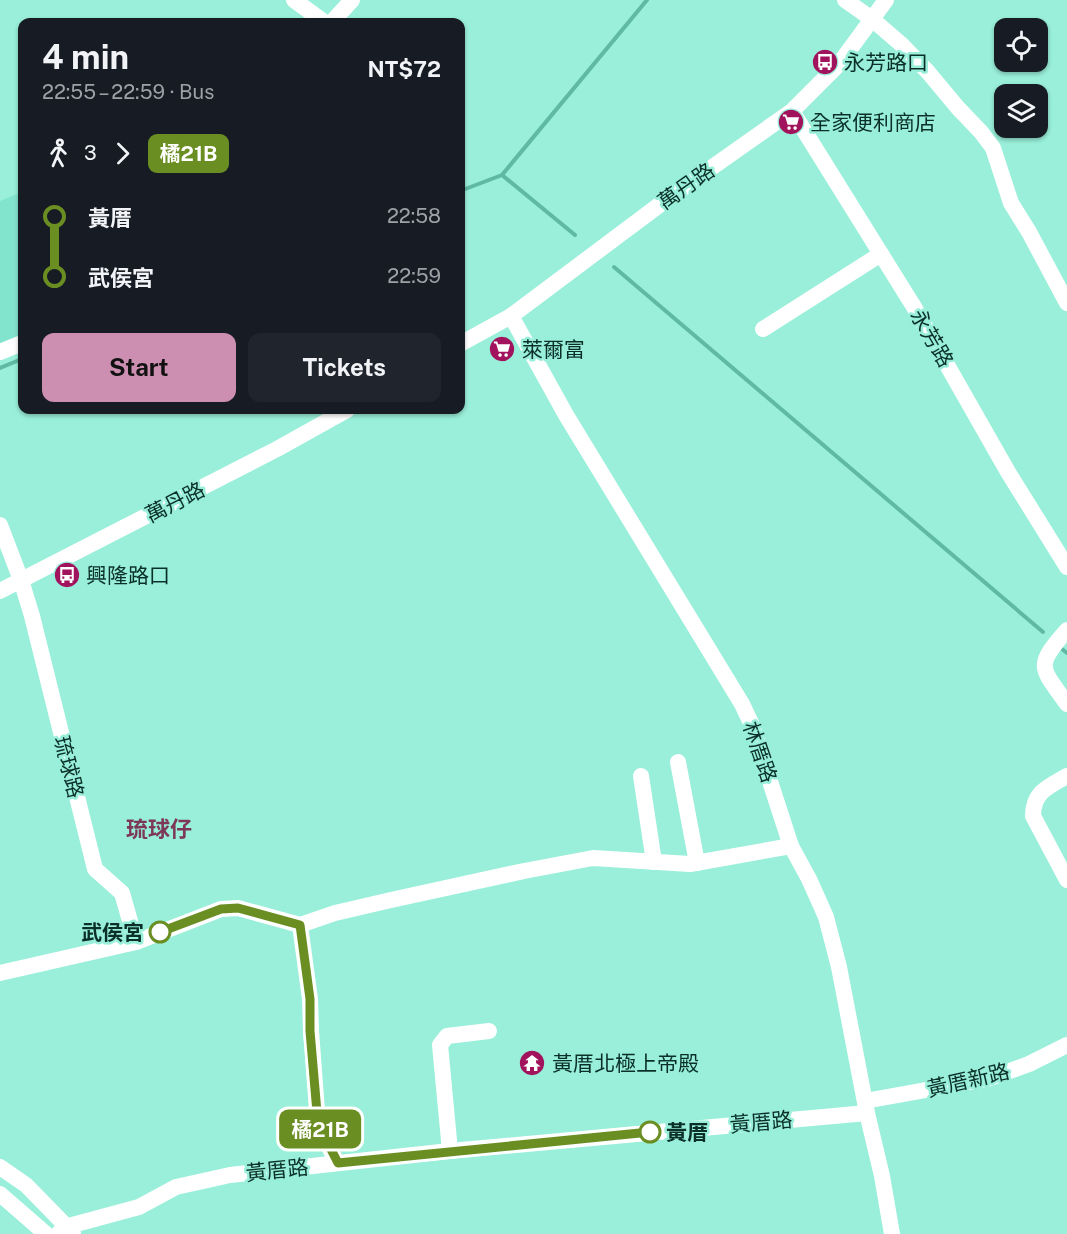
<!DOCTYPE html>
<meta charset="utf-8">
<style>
:root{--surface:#171b24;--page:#20242c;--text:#f1f3f6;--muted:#9ea1a6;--accent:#cd8fb1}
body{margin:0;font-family:"Public Sans","Noto Sans TC",sans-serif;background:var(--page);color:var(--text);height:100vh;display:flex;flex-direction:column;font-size:22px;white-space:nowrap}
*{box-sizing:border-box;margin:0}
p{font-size:20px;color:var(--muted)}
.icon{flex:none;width:33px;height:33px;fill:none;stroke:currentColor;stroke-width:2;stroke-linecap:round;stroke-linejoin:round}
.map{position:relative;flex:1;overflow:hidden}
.panel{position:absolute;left:18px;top:18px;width:447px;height:396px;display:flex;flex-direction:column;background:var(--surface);border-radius:12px;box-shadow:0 2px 4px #0004}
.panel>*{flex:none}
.badge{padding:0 12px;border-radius:9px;font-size:21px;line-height:39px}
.tools{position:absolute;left:994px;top:18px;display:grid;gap:12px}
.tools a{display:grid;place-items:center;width:54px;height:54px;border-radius:12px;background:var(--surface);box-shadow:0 2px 4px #0004;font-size:30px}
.map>.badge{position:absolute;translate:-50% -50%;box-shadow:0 0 0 3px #fff}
.legs{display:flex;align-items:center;gap:9px;height:66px;padding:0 24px;font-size:20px}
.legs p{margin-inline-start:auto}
.summary{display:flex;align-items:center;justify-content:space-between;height:102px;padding:0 24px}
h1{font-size:33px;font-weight:700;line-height:45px}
.button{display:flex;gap:12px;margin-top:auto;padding:12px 24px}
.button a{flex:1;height:69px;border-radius:12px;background:var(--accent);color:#111;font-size:24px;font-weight:700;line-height:69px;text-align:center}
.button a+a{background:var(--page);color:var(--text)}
ul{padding:0 24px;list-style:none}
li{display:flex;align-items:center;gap:21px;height:60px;font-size:22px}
li i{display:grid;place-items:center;width:9px;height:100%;margin:0 8px;background:currentColor}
li i::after{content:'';width:15px;height:15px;margin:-8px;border:4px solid;border-radius:50%;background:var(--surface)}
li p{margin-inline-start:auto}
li:first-child i{background:linear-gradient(#0000 50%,currentColor 0)}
li:last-child i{background:linear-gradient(currentColor 50%,#0000 0)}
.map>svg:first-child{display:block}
.built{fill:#83e4cd}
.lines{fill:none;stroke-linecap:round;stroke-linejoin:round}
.stream{stroke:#5fb9a4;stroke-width:4}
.minor{stroke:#fff;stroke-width:16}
.line-1-casing{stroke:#fff;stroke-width:14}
.line-1{stroke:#6b8e23;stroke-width:9}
.stop-1-dot{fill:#fff;stroke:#6b8e23;stroke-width:3}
.labels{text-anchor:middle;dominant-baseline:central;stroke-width:5;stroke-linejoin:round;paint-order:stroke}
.poi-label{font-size:21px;fill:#0a3028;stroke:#99efd9;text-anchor:start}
.street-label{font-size:21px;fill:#0a3028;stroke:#99efd9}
.stop-label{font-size:21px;font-weight:bold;fill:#0a3028;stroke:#99efd9;text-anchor:end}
.neighbourhood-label{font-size:22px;font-weight:bold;fill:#7c3854;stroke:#99efd9}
</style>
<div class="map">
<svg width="1067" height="1234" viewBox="0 0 1067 1234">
<rect width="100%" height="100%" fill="#99efd9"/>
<path class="built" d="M 22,192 L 22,340 L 0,348 L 0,201 Z"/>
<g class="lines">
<g class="stream">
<path d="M 502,175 L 575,235"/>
<path d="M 460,191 L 502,175 L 647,0"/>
<path d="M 614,267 L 1043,632"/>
<path d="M 0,368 L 22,359"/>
<path d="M 1062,649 L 1067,653"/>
</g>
<g class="minor">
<path d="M 294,0 L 324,22"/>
<path d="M 845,0 L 872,19 L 902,45 L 928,72 L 958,108 L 981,132 L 993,148 L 1011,203 L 1029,232 L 1067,303"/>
<path d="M 332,22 L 352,0"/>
<path d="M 792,111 L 914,307 L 1008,472 L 1067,567"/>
<path d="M 511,316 L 566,415 L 742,704 L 751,723 L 791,846 L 809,879 L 826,917 L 839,967 L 867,1113 L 882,1176 L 892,1234"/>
<path d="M 763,329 L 881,254"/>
<path d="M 460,344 L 511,316 L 670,197 L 792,111 L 839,64 L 886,0"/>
<path d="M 0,352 L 22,343"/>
<path d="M 0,525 L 21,580 L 32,616 L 95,869 L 122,893 L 136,942"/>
<path d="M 0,591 L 277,449 L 347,410"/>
<path d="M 1067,630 C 1034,667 1041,667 1067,704"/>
<path d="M 678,762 L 697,863"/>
<path d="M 641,776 L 654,862"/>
<path d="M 1067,776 C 1048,787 1033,792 1033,816 L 1067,880"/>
<path d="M 300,925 L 335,913 L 391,900 L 524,871 L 593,858 L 690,864 L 791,846"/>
<path d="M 300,925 L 310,999 L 311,1031 L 318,1124 L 337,1163"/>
<path d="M 0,973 L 136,942 L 221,909 L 238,908 L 300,925"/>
<path d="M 865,1101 L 987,1079 L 1029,1064 L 1067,1045"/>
<path d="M 450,1151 L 440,1045 L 447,1036 L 489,1031"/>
<path d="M 0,1167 L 26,1185 L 73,1233"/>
<path d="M 0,1194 L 46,1234"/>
<path d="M 58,1234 L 65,1227 L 139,1207 L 176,1187 L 230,1175 L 450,1151 L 867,1113"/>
</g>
</g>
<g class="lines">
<g class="line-1-casing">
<path id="line-1" d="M 160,932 L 221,909 L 238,908 L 300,925 L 310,999 L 310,1031 L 318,1124 L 338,1163 L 650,1132"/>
</g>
<use href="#line-1" class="line-1"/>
</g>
<defs>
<g id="bus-disc" transform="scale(1.35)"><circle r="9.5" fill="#a1145d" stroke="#99efd9"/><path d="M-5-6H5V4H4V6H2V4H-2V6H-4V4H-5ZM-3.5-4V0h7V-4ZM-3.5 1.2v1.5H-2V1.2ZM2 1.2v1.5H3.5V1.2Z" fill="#fff"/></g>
<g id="supermarket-disc" transform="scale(1.35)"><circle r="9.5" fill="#a1145d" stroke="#99efd9"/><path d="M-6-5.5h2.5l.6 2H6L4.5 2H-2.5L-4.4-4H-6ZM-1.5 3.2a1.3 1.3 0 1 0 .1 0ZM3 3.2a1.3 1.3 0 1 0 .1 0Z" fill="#fff"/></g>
<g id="temple-disc" transform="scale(1.35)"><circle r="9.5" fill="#a1145d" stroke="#99efd9"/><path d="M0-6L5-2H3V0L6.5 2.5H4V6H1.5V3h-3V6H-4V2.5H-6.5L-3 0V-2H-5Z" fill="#fff"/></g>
</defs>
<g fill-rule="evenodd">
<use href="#bus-disc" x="825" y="62"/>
<use href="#supermarket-disc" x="791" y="122"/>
<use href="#supermarket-disc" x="502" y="349"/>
<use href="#bus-disc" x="67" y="575"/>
<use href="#temple-disc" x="532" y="1063"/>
</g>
<g class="stop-1-dot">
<circle cx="160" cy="932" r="10"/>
<circle cx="650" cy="1132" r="10"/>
</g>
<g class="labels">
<g class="poi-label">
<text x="844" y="62">永芳路口</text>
<text x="810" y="122">全家便利商店</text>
<text x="522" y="349">萊爾富</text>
<text x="86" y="575">興隆路口</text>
<text x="552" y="1063">黃厝北極上帝殿</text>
</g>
<g class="street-label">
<text transform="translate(686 186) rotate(-35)">萬丹路</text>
<text transform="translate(932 338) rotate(60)">永芳路</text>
<text transform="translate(175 502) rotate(-27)">萬丹路</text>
<text transform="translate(760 752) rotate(71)">林厝路</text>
<text transform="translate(69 767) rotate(76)">琉球路</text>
<text transform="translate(968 1080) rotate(-13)">黃厝新路</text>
<text transform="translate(761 1122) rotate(-5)">黃厝路</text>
<text transform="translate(277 1170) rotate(-6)">黃厝路</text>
</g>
<g class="stop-label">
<text x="144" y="932">武侯宮</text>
<text x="666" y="1132" text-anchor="start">黃厝</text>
</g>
<g class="neighbourhood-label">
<text x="159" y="829">琉球仔</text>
</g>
</g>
</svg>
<div class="tools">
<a><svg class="icon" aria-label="locate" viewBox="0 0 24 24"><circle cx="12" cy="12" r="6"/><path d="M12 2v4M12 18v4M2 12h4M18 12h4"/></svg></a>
<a><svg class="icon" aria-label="layers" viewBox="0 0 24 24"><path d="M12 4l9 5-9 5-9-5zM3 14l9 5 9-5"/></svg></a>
</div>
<b class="badge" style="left:320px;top:1129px;background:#6b8e23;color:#fff">橘21B</b>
<section class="panel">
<div class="summary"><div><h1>4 min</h1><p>22:55 – 22:59 · Bus</p></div><b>NT$72</b></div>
<div class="legs"><svg class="icon" aria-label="walk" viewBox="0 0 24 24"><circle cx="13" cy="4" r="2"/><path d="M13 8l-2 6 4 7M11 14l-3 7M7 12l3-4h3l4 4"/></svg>3<svg class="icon" aria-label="forward" viewBox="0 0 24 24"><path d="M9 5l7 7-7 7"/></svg><b class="badge" style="background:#6b8e23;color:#fff">橘21B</b></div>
<ul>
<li><i style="color:#6b8e23"></i><b>黃厝</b><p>22:58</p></li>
<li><i style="color:#6b8e23"></i><b>武侯宮</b><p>22:59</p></li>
</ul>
<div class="button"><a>Start</a><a>Tickets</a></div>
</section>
</div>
